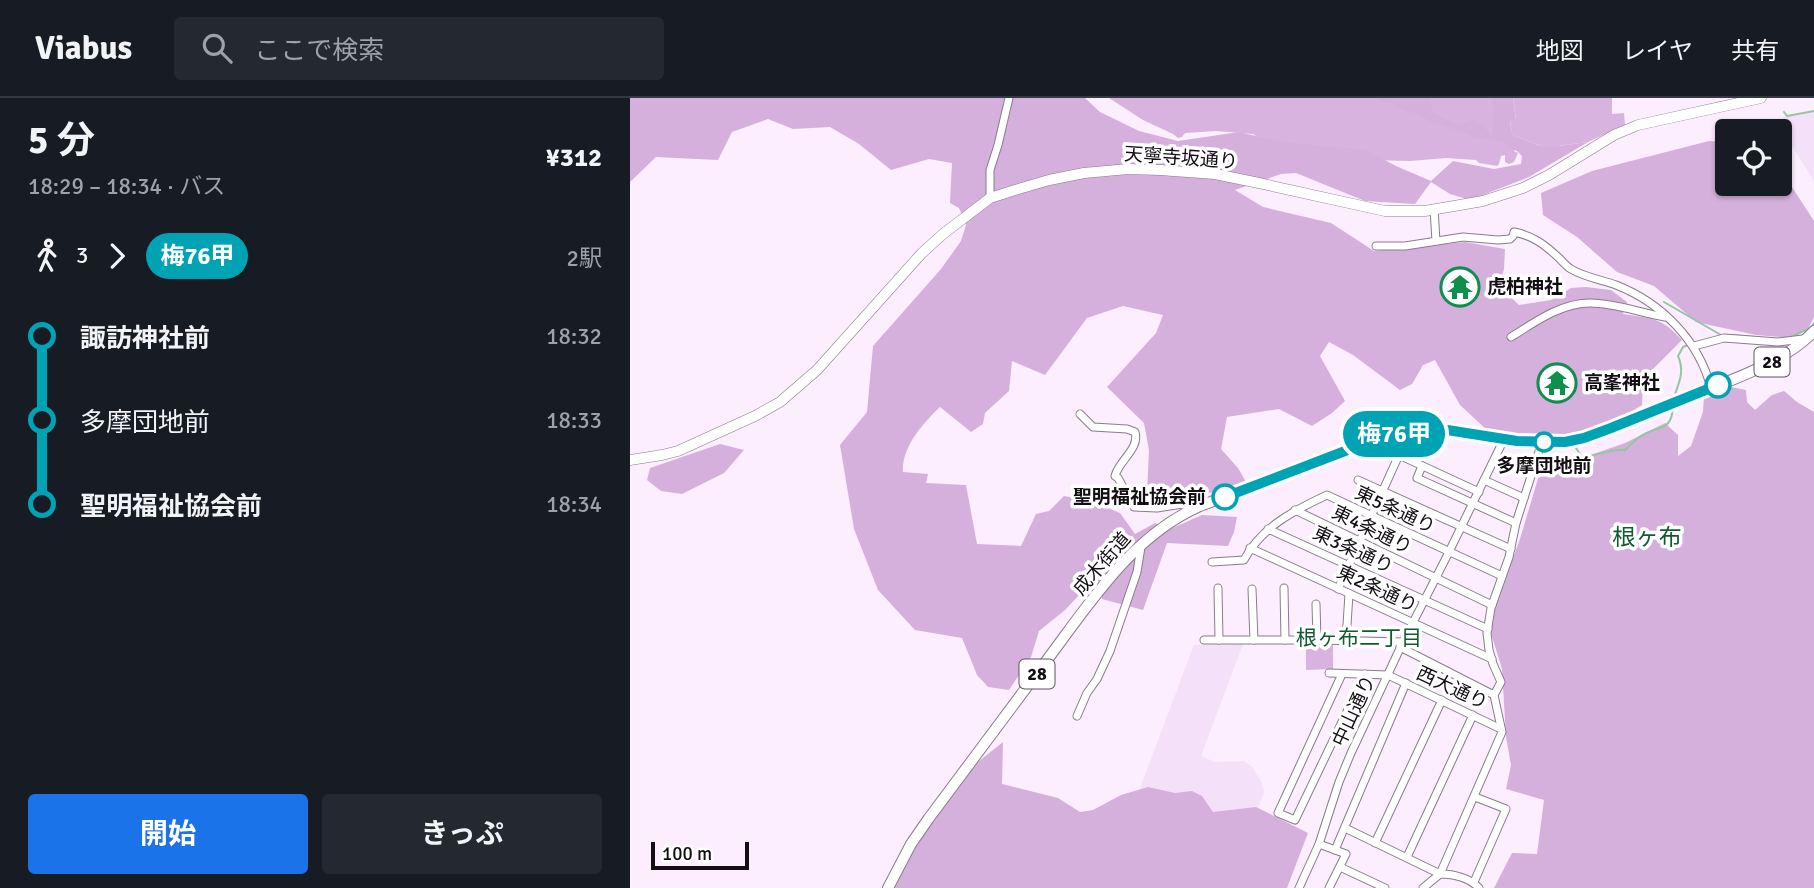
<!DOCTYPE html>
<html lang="ja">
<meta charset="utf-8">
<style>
:root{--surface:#171b24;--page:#242831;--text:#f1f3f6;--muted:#9ea1a6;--line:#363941;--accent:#1a73e8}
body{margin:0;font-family:Signika,"Noto Sans JP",sans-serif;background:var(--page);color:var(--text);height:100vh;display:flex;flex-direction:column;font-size:26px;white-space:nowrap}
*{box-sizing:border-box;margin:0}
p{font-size:23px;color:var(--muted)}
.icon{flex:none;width:38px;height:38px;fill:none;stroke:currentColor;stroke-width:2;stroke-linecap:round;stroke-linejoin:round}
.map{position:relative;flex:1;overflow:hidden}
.side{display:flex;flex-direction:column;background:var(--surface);width:630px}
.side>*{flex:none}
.badge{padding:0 14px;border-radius:23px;font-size:24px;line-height:46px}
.buttons{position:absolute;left:1085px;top:21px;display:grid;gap:14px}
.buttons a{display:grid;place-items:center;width:77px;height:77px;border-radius:7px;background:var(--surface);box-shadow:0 2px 5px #0004;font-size:35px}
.scale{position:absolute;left:21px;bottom:18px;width:98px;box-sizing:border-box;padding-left:7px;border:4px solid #130e14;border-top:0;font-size:19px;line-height:24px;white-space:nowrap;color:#130e14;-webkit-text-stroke:5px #fff;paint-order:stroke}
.map>.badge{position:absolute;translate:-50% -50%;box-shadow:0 0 0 4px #fff}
.legs{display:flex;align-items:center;gap:10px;height:77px;padding:0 28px;font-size:23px}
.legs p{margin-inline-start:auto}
.headline{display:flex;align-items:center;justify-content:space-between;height:119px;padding:0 28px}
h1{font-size:38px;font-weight:700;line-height:52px}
.primary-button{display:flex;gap:14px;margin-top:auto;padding:14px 28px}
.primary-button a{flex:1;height:80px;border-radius:7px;background:var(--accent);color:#fff;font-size:28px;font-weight:700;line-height:80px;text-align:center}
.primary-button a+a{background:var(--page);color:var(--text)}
ul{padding:0 28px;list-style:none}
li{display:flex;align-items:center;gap:24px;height:84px;font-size:26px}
li i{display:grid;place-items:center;width:10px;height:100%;margin:0 9px;background:currentColor}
li i::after{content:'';width:18px;height:18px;margin:-9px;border:5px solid;border-radius:50%;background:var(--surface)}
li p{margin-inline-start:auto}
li:first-child i{background:linear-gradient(#0000 50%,currentColor 0)}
li:last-child i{background:linear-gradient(currentColor 50%,#0000 0)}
header{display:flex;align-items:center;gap:42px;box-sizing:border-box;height:98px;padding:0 35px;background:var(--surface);border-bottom:2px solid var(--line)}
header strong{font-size:33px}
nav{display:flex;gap:38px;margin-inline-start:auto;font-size:24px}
.search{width:490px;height:63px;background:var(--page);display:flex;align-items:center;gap:18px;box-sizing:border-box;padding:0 24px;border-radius:7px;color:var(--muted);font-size:26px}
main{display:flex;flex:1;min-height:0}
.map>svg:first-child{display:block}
.built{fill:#f5e0f9}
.green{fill:#d8b3df}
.forest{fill:#d5b0dc}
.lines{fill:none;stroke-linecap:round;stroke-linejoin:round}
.stream{stroke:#94c6a1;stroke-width:2}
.street-casing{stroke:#897c8c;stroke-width:9}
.secondary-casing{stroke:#897c8c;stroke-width:11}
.primary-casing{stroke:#897c8c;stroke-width:12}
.street{stroke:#fff;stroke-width:7}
.secondary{stroke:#fff;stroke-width:10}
.primary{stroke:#fff;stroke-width:10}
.line-1-casing{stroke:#fff;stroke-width:16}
.line-1{stroke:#00a3b4;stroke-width:10}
.stop-1-dot{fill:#fff;stroke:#00a3b4;stroke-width:3.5}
.labels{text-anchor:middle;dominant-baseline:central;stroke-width:7;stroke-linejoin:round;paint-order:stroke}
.shield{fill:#fff;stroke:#5a565a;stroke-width:2}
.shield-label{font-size:18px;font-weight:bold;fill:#130e14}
.street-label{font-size:19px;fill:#130e14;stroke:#fff}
.poi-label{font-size:19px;font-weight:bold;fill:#130e14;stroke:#fff;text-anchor:start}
.stop-label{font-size:19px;font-weight:bold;fill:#130e14;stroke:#fff}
.neighbourhood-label{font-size:21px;fill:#105b30;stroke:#fff}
.quarter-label{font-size:23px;fill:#105b30;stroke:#fff}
</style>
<header>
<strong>Viabus</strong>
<div class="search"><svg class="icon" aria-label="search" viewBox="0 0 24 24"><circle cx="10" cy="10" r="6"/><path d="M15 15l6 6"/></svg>ここで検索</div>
<nav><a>地図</a><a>レイヤ</a><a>共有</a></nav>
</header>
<main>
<section class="side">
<div class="headline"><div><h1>5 分</h1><p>18:29 – 18:34 · バス</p></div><b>¥312</b></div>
<div class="legs"><svg class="icon" aria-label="walk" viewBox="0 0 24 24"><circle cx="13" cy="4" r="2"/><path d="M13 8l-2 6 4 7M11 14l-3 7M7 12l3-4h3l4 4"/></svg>3<svg class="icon" aria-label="forward" viewBox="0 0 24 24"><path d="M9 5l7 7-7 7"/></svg><b class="badge" style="background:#00a3b4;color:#fff">梅76甲</b><p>2駅</p></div>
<ul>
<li><i style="color:#00a3b4"></i><b>諏訪神社前</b><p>18:32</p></li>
<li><i style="color:#00a3b4"></i><span>多摩団地前</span><p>18:33</p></li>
<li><i style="color:#00a3b4"></i><b>聖明福祉協会前</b><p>18:34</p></li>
</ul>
<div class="primary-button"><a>開始</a><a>きっぷ</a></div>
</section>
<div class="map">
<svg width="1184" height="790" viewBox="0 0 1184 790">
<rect width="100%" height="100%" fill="#fcedff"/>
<g class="built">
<path d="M 1184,13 L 1184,83 L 1164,51 L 1148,33 L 1153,26 L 1153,19 Z"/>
<path d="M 613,546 L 571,658 L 585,664 L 614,663 L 622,669 L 631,683 L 634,694 L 625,717 L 581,716 L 509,693 L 564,547 Z"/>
</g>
<g class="green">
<path d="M 479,0 L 873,0 L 885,48 L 884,53 L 888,55 L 884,64 L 879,66 L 875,64 L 875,57 L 871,58 L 869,66 L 867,68 L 849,65 L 846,62 L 816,60 L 780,63 L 660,60 L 623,36 L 586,33 L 555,35 L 552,39 L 548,40 L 543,36 L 513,22 Z"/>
<path d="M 883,0 L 982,0 L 982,16 L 994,15 L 995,27 L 958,44 L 928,48 L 911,48 L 882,37 L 880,23 L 886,21 Z"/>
<path d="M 703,545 L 703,571 L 676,572 L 676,546 Z"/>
</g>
<g class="forest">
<path d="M 0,0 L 455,0 L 470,14 L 509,33 L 548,43 L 609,34 L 651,44 L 736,52 L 766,68 L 801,83 L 823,63 L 864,71 L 891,66 L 892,58 L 887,53 L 879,50 L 877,45 L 862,41 L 847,41 L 833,34 L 799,23 L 791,17 L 775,13 L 765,6 L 750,3 L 746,0 L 799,0 L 804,15 L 827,27 L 842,22 L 855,30 L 862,40 L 864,9 L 862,0 L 883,0 L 886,22 L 880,23 L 882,37 L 911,48 L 928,48 L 958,44 L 899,79 L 840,102 L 820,96 L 801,84 L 785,106 L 735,103 L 666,75 L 651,76 L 605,92 L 633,109 L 701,125 L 744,153 L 835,144 L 875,151 L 874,171 L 869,188 L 889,207 L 921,202 L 941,190 L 956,189 L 981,192 L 997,204 L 993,216 C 1023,221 1031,219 1052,242 L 1013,281 L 1012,307 L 982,325 L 930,339 L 895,338 L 858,333 L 830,307 L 805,262 L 793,267 L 782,286 L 770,292 L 723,257 L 699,244 L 690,258 L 715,303 L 702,315 L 682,328 L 649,311 L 597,319 L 591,351 L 608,370 L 616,384 L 572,397 L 517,395 L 519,352 L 514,325 L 477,289 L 526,235 L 533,217 L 493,208 L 457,220 L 415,277 L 382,263 L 379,293 L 355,315 L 353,326 L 341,334 L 310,309 C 293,325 271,350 273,374 L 298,376 L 296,385 L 336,387 L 347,446 L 391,448 L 406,416 L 419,413 L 434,398 L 461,403 L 490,415 L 505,436 L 525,425 L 538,432 L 572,417 L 607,419 L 604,434 L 598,448 L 537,445 L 513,512 L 472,501 L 467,478 L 435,512 L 409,533 L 401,559 L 379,592 L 358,589 L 347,577 L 332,540 L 285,532 L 248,492 L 224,431 L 210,347 L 237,314 L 243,248 L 311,171 L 331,143 L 336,127 L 329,110 L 320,105 L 322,65 L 299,61 L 261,72 L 229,46 L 200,29 L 163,31 L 138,21 L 102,34 L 88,62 L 26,59 L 0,84 Z"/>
<path d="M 1079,43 L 1097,44 L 1097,86 L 1150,86 L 1150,77 L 1160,86 L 1184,123 L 1184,219 L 1179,229 L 1162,240 L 1126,237 L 1066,224 L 1024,188 L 987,174 L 947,139 L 913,117 L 911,95 L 962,73 Z"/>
<path d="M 1101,289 L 1116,292 L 1117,304 L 1125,312 L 1142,297 L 1154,293 L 1167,304 L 1184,314 L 1184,790 L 864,790 L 882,755 L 907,756 L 914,702 L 876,691 L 881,667 L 876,639 L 872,571 L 861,535 L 866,506 L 890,441 L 913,364 L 949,361 L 995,345 L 1035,325 L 1048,337 L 1048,358 L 1061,348 L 1073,314 L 1074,297 Z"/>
<path d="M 90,346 L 114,352 L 94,375 L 52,396 L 31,393 L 17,382 L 20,370 Z"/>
<path d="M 373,644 L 372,686 L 428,700 L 450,714 L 463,712 L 491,697 L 518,689 L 545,695 L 562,693 L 572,698 L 583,714 L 626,709 L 678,735 L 657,790 L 263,790 L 301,721 L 348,664 Z"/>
</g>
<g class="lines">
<g class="stream">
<path d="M 1154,14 L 1157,18 L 1184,13"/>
<path d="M 1034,204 L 1091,237"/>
<path d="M 1102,237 L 1125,239"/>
<path d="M 1161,239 L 1180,230 L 1184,225"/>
<path d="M 1044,299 C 1049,284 1055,274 1048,258 L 1053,249 L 1060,246"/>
<path d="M 946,350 L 952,359 C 967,358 984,350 995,352 C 1001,347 1006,340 1013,337 C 1029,327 1042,334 1043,308"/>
</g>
<g class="street-casing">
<g id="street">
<path d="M 360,100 L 360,72 L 368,47 L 379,0"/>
<path d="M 804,111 L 806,143"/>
<path d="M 746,148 L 775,148 L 833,139 L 868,142 L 880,141 L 883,138 L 884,134 C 904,138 915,147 929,160 C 933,164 937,169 941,171 C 954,179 972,182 986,187 C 1032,205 1069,243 1081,290"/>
<path d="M 881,239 C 905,224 931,205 960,205 C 985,205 1011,215 1035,219"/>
<path d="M 1064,248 L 1094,240 L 1148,244 L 1173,241"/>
<path d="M 450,316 L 463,329 L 497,331 L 505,334 C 510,351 489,362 485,378 L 488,380 L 504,409 L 527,410 L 559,405 L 569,408"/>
<path d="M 792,368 L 787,380 L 886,425"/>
<path d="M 728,382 L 881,451"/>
<path d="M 854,382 L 894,400"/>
<path d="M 665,412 L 862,507"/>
<path d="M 638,431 L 858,531"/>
<path d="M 620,450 L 862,561"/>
<path d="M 582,464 L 614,462 C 631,429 665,412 697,397 L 872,478"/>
<path d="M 588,490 L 589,542"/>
<path d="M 654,490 L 655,542"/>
<path d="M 622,491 L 624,542"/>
<path d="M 708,491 L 769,357 L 849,394"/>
<path d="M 686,506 L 687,542"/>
<path d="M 574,542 L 687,542 L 773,544"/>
<path d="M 716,542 L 719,496"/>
<path d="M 770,549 L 864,597"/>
<path d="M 699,575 L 758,577 L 871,631"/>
<path d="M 712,576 L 648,715 L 665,722 L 735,576"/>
<path d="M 447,618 L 457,595 L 467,581 L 480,553 L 507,474 L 511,449"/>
<path d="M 715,730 L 810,776 L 872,634 L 864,597 L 871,584 L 863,566 L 859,552 L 857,535 L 861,510 L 879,459 L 886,425 L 912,344"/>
<path d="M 745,745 L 812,602"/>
<path d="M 689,746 L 716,756 L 699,790"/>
<path d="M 705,752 L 776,585"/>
<path d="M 777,759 L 843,617"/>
<path d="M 710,769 L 755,790"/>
<path d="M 844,784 L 876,711 L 845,699"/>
<path d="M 669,790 L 689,746 L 709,684 L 721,655 L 773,544 L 817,458 L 874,341"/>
<path d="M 793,790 L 810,776 C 824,776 840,780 849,790"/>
</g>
</g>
<g class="secondary-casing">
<path id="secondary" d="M 0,362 L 32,357 L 48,353 L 125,318 L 150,304 L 187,272 L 292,155 L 313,136 L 360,100 L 385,92 L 419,82 L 454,75 L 498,71 L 530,72 L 585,76 L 624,84 L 755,113 L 795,113 L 853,103 L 893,90 L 919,77 L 984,37 L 1008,27 L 1131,0"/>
</g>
<g class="primary-casing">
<path id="primary" d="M 258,790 L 281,746 L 299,720 C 336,670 374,620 411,570 C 456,511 499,439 570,408 C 613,392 656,376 699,359 C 726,349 756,335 785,332 C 843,327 893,354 954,340 C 983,330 1011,317 1040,306 C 1084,288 1152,268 1184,233"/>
</g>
<use href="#street" class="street"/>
<use href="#secondary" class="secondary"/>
<use href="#primary" class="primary"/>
</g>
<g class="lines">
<g class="line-1-casing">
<path id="line-1" d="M 595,399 L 736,345 L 770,334 L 811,331 L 887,343 L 935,344 L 954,340 L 981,330 L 1088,287"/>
</g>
<use href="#line-1" class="line-1"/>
</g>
<defs>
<g id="temple-ring" transform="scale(2.0125)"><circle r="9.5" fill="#fff" stroke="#0f8f4c" stroke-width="1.5"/><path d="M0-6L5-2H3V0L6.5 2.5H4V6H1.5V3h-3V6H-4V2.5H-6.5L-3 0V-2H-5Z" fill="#0f8f4c"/></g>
</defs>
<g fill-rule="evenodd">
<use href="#temple-ring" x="830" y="189"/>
<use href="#temple-ring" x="927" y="285"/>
</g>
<g class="stop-1-dot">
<circle cx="1088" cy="287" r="12"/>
<circle cx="914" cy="344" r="9"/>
<circle cx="595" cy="399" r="12"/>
</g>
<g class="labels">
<g class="shield">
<rect x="1124.5" y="249.5" width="35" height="29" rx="5"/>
<rect x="389.5" y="561.5" width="35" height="29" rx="5"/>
</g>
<g class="shield-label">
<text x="1142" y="264">28</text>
<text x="407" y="576">28</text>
</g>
<g class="street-label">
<text transform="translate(551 60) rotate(4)">天寧寺坂通り</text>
<text transform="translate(765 412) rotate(25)">東5条通り</text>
<text transform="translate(742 432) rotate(26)">東4条通り</text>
<text transform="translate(723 452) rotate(25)">東3条通り</text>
<text transform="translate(472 466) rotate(-49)">成木街道</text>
<text transform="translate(747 491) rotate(25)">東2条通り</text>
<text transform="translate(822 590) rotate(25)">西大通り</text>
<text transform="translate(724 613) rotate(-65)">中山通り</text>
</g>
<g class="poi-label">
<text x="857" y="189">虎柏神社</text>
<text x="954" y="285">高峯神社</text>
</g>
<g class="stop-label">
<text x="914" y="368">多摩団地前</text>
<text x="576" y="399" text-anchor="end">聖明福祉協会前</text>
</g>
<g class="neighbourhood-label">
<text x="729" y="540">根ヶ布二丁目</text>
</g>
<g class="quarter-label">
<text x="1017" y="439">根ヶ布</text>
</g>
</g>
</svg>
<div class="buttons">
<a><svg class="icon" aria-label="locate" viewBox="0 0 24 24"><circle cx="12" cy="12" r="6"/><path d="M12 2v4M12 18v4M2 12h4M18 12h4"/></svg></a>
</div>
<div class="scale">100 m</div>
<b class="badge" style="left:764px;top:336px;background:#00a3b4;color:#fff">梅76甲</b>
</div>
</main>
